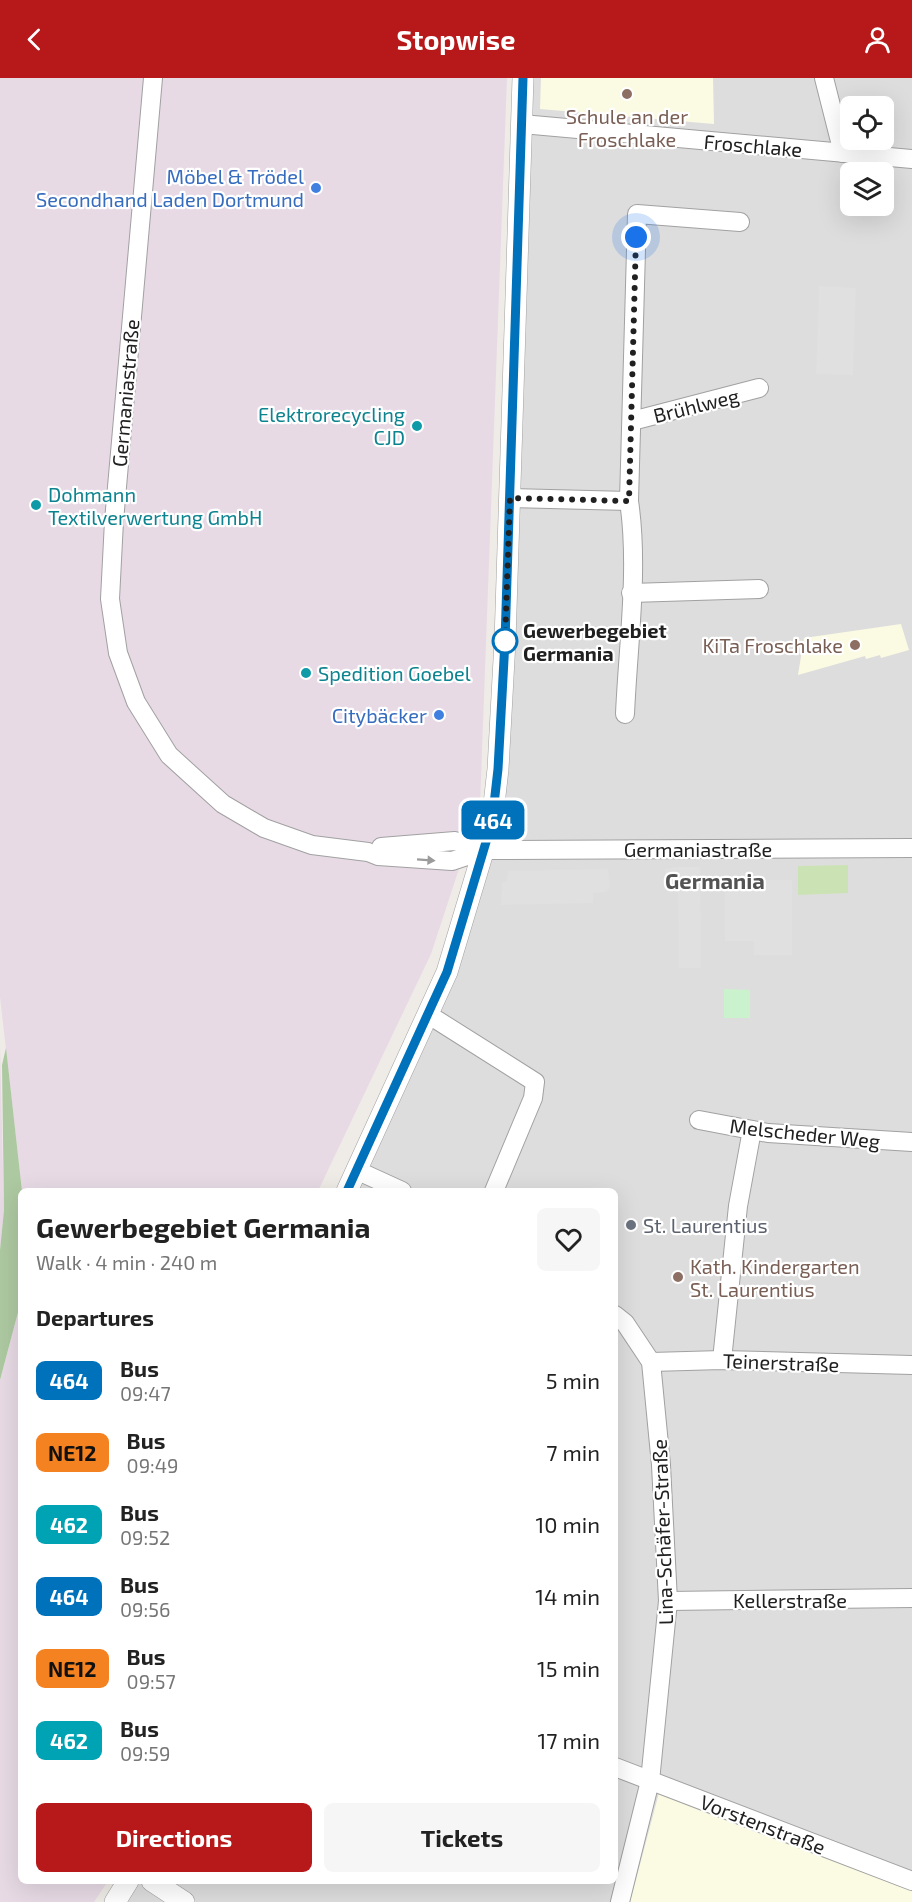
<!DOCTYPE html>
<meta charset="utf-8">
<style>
:root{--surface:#fff;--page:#f6f6f6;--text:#222;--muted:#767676;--accent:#b7191b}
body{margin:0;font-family:"Exo 2",sans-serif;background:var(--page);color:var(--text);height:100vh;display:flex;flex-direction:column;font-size:22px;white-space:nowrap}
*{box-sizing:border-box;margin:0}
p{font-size:20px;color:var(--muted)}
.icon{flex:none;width:33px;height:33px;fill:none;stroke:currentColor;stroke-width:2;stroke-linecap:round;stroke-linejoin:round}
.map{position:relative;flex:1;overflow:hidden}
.details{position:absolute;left:18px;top:1110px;width:600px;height:696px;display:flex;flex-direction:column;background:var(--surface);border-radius:9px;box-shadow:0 6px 24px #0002}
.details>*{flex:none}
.badge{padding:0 12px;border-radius:9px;font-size:21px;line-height:39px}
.fabs{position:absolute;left:840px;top:18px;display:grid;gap:12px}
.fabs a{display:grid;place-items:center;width:54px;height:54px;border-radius:9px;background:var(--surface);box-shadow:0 6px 24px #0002;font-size:30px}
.you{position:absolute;width:30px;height:30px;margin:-15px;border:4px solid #fff;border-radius:50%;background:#1a73e8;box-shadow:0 0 0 9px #1a73e833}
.map>.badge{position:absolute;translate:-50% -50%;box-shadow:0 0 0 3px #fff}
h2{padding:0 18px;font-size:22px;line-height:54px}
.round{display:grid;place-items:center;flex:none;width:63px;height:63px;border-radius:9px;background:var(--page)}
.summary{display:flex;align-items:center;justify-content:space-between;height:102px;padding:0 18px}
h1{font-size:28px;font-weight:700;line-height:45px}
.button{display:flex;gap:12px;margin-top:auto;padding:12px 18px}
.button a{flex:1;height:69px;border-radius:9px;background:var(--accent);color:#fff;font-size:24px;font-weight:700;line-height:69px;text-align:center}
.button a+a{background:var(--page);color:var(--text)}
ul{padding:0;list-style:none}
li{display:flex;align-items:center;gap:18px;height:72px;padding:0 18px}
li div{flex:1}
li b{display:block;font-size:22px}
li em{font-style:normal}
li .badge{min-width:66px;font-weight:700;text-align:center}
header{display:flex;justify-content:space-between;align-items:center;height:78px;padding:0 18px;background:var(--accent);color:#fff;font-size:27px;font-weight:700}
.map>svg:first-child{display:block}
.residential{fill:#dedddd;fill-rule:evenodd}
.industrial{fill:#e7dae5}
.education{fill:#fbfbe4}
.grass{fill:#cbe3b4}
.forest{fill:#adc9a1}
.park{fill:#caf3cd}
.parking{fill:#e0e0e0}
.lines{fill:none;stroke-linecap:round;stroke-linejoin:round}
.minor-casing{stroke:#a1a1a1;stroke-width:20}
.tertiary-casing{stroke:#a1a1a1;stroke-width:22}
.minor{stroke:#fff;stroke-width:18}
.tertiary{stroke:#fff;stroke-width:21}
.oneway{fill:#9b9b9b}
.line-casing{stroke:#fff;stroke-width:14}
.line{stroke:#0072bc;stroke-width:9}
.walk{stroke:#202020;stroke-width:6;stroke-dasharray:0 10.8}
.education-dot{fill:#8d6e63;stroke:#fff;stroke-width:2}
.shop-dot{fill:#3f7fe0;stroke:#fff;stroke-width:2}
.culture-dot{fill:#0f9aa8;stroke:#fff;stroke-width:2}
.stop-dot{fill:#fff;stroke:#0072bc;stroke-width:3}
.worship-dot{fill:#6b7280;stroke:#fff;stroke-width:2}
.labels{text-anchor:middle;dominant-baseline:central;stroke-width:4.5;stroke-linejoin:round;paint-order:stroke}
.education-label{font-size:20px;fill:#785e54;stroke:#fff}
.street-label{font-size:20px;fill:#202020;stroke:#fff}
.shop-label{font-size:20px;fill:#366cbe;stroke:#fff;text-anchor:end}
.culture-label{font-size:20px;fill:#0d838f;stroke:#fff;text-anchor:start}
.stop-label{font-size:20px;font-weight:bold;fill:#202020;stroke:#fff;text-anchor:start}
.worship-label{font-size:20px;fill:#5b616d;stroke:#fff;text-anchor:start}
.quarter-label{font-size:22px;font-weight:bold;fill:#535353;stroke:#fff}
</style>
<header><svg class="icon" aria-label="back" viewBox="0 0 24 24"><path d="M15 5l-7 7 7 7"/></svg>Stopwise<svg class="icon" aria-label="person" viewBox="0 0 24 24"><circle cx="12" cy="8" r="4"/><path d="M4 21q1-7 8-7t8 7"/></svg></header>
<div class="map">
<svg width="912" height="1824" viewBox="0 0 912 1824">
<rect width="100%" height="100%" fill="#efece7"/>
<path class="residential" d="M 523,0 L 912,0 L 912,1824 L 115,1824 L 128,1803 L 615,1803 L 615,1113 L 347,1113 L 429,937 L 485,772 ZM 850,28 L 884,28 L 884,62 L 850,62 ZM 850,94 L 884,94 L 884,128 L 850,128 Z"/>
<g class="industrial">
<path d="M 0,0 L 507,0 L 480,727 L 431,876 L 318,1113 L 22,1113 L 0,919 Z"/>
<path d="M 0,967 L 4,1132 L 0,1172 Z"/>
<path d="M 21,1223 L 21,1803 L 108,1803 L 94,1824 L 0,1824 L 0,1302 Z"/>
</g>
<g class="education">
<path d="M 541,0 L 713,0 L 714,46 L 540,31 Z"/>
<path d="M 901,546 L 909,572 L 881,580 L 880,577 L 866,581 L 865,578 L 798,597 L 804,560 Z"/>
<path d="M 659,1715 L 912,1812 L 912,1824 L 630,1824 Z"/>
</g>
<path class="grass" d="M 848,787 L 848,815 L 798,817 L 798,788 Z"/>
<path class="forest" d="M 6,970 L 22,1113 L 21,1223 L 0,1302 L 0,1172 L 4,1132 L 2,987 Z"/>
<path class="park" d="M 724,911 L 750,912 L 750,940 L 724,940 Z"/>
<g class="parking">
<path d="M 819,208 L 856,210 L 853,297 L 816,296 Z"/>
<path d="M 678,789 L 700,789 L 701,890 L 679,890 L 678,805 L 665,805 L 665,791 Z"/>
<path d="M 608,791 L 610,809 L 606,814 L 593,815 L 593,825 L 501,827 L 502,804 L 507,804 L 508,793 Z"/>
<path d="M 725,802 L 749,802 L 749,810 L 753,813 L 754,802 L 792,802 L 792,877 L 754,877 L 754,863 L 725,863 Z"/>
</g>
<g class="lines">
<g class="minor-casing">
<g id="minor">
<path d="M 153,0 L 114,443 L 110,521 L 118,575 L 136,624 L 169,677 L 223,726 L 264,750 L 312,767 L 368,774 L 378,778 L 452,783 L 485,772"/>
<path d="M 824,0 L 843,75"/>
<path d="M 522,46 L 912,81"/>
<path d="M 632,343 L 759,310"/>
<path d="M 510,420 L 629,423"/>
<path d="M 631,515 L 759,511"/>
<path d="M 625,636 C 628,567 639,490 629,423 L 637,136 L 740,144"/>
<path d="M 381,769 L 455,763 L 485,772 L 912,770"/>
<path d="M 429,937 L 535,1004 L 533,1020 L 494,1113"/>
<path d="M 699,1042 L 768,1055 L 912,1064"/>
<path d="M 356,1092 L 402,1113"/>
<path d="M 615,1237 L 625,1245 L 651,1284 L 661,1387 L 668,1523 L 650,1703 L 620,1824"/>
<path d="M 722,1282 L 738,1128 L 752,1052"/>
<path d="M 651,1284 L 722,1282 L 912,1287"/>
<path d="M 668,1523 L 912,1520"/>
<path d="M 615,1689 L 912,1803"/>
</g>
</g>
<g class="tertiary-casing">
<g id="tertiary">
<path d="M 347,1113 L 447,894 L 492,744 L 498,691 L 505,563 L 523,0"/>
<path d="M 152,1803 L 184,1824"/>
<path d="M 115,1824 L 128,1803"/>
</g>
</g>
<use href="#minor" class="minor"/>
<use href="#tertiary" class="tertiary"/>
</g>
<defs><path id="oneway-solid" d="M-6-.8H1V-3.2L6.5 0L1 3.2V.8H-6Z" transform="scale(1.5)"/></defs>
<use class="oneway" href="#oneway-solid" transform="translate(426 782) rotate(4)"/>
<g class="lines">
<g class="line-casing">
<path id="line" d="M 347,1113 L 447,894 L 492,744 L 498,691 L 505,563 L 523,0"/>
</g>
<use href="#line" class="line"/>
<path class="walk" d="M 505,563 L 510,420 L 629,423 L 636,159"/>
</g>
<g class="education-dot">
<circle cx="627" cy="16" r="6"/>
<circle cx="855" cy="567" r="6"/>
<circle cx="678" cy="1199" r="6"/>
</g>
<g class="shop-dot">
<circle cx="316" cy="110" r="6"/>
<circle cx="439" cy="637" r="6"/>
</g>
<g class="culture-dot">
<circle cx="417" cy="348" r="6"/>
<circle cx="36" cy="427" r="6"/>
<circle cx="306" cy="595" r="6"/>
</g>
<circle class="stop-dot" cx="505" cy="563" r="12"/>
<circle class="worship-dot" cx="631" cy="1147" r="6"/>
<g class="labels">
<g class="education-label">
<text x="627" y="38">Schule an der<tspan x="627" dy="23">Froschlake</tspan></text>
<text x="843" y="567" text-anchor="end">KiTa Froschlake</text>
<text x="690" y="1188" text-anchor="start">Kath. Kindergarten<tspan x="690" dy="23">St. Laurentius</tspan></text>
</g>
<g class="street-label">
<text transform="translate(753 67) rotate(5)">Froschlake</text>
<text transform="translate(125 315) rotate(-85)">Germaniastraße</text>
<text transform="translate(696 327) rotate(-14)">Brühlweg</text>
<text x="698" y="771">Germaniastraße</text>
<text transform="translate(805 1055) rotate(6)">Melscheder Weg</text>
<text transform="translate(781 1284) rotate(2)">Teinerstraße</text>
<text transform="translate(662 1454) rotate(-92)">Lina-Schäfer-Straße</text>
<text x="790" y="1522">Kellerstraße</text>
<text transform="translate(763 1746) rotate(21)">Vorstenstraße</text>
</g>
<g class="shop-label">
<text x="304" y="98">Möbel &amp; Trödel<tspan x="304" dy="23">Secondhand Laden Dortmund</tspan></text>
<text x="427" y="637">Citybäcker</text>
</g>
<g class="culture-label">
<text x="405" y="336" text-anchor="end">Elektrorecycling<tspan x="405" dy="23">CJD</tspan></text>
<text x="48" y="416">Dohmann<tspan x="48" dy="23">Textilverwertung GmbH</tspan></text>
<text x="318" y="595">Spedition Goebel</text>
</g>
<g class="stop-label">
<text x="523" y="552">Gewerbegebiet<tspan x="523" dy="23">Germania</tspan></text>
</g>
<g class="worship-label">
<text x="643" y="1147">St. Laurentius</text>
</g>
<g class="quarter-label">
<text x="715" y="802">Germania</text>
</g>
</g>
</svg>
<div class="fabs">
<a><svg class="icon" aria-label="locate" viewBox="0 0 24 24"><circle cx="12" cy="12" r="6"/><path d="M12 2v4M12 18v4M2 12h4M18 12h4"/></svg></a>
<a><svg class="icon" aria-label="layers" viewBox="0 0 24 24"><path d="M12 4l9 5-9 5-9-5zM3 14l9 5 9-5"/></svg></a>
</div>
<div class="you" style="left:636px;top:159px"></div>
<b class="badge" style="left:493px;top:742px;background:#0072bc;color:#fff">464</b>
<section class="details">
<div class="summary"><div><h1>Gewerbegebiet Germania</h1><p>Walk · 4 min · 240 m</p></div><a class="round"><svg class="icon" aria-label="heart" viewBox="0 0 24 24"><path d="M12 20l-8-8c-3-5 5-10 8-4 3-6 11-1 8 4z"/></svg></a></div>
<h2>Departures</h2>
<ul>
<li><span class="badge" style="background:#0072bc;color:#fff">464</span><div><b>Bus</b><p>09:47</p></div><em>5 min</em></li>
<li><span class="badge" style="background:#f58220;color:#111">NE12</span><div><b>Bus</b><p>09:49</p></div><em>7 min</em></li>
<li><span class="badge" style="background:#00a3b4;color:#fff">462</span><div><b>Bus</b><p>09:52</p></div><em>10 min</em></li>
<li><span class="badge" style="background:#0072bc;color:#fff">464</span><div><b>Bus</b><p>09:56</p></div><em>14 min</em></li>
<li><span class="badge" style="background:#f58220;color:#111">NE12</span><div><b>Bus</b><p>09:57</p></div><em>15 min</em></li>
<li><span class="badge" style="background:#00a3b4;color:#fff">462</span><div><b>Bus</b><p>09:59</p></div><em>17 min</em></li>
</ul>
<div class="button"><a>Directions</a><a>Tickets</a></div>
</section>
</div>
